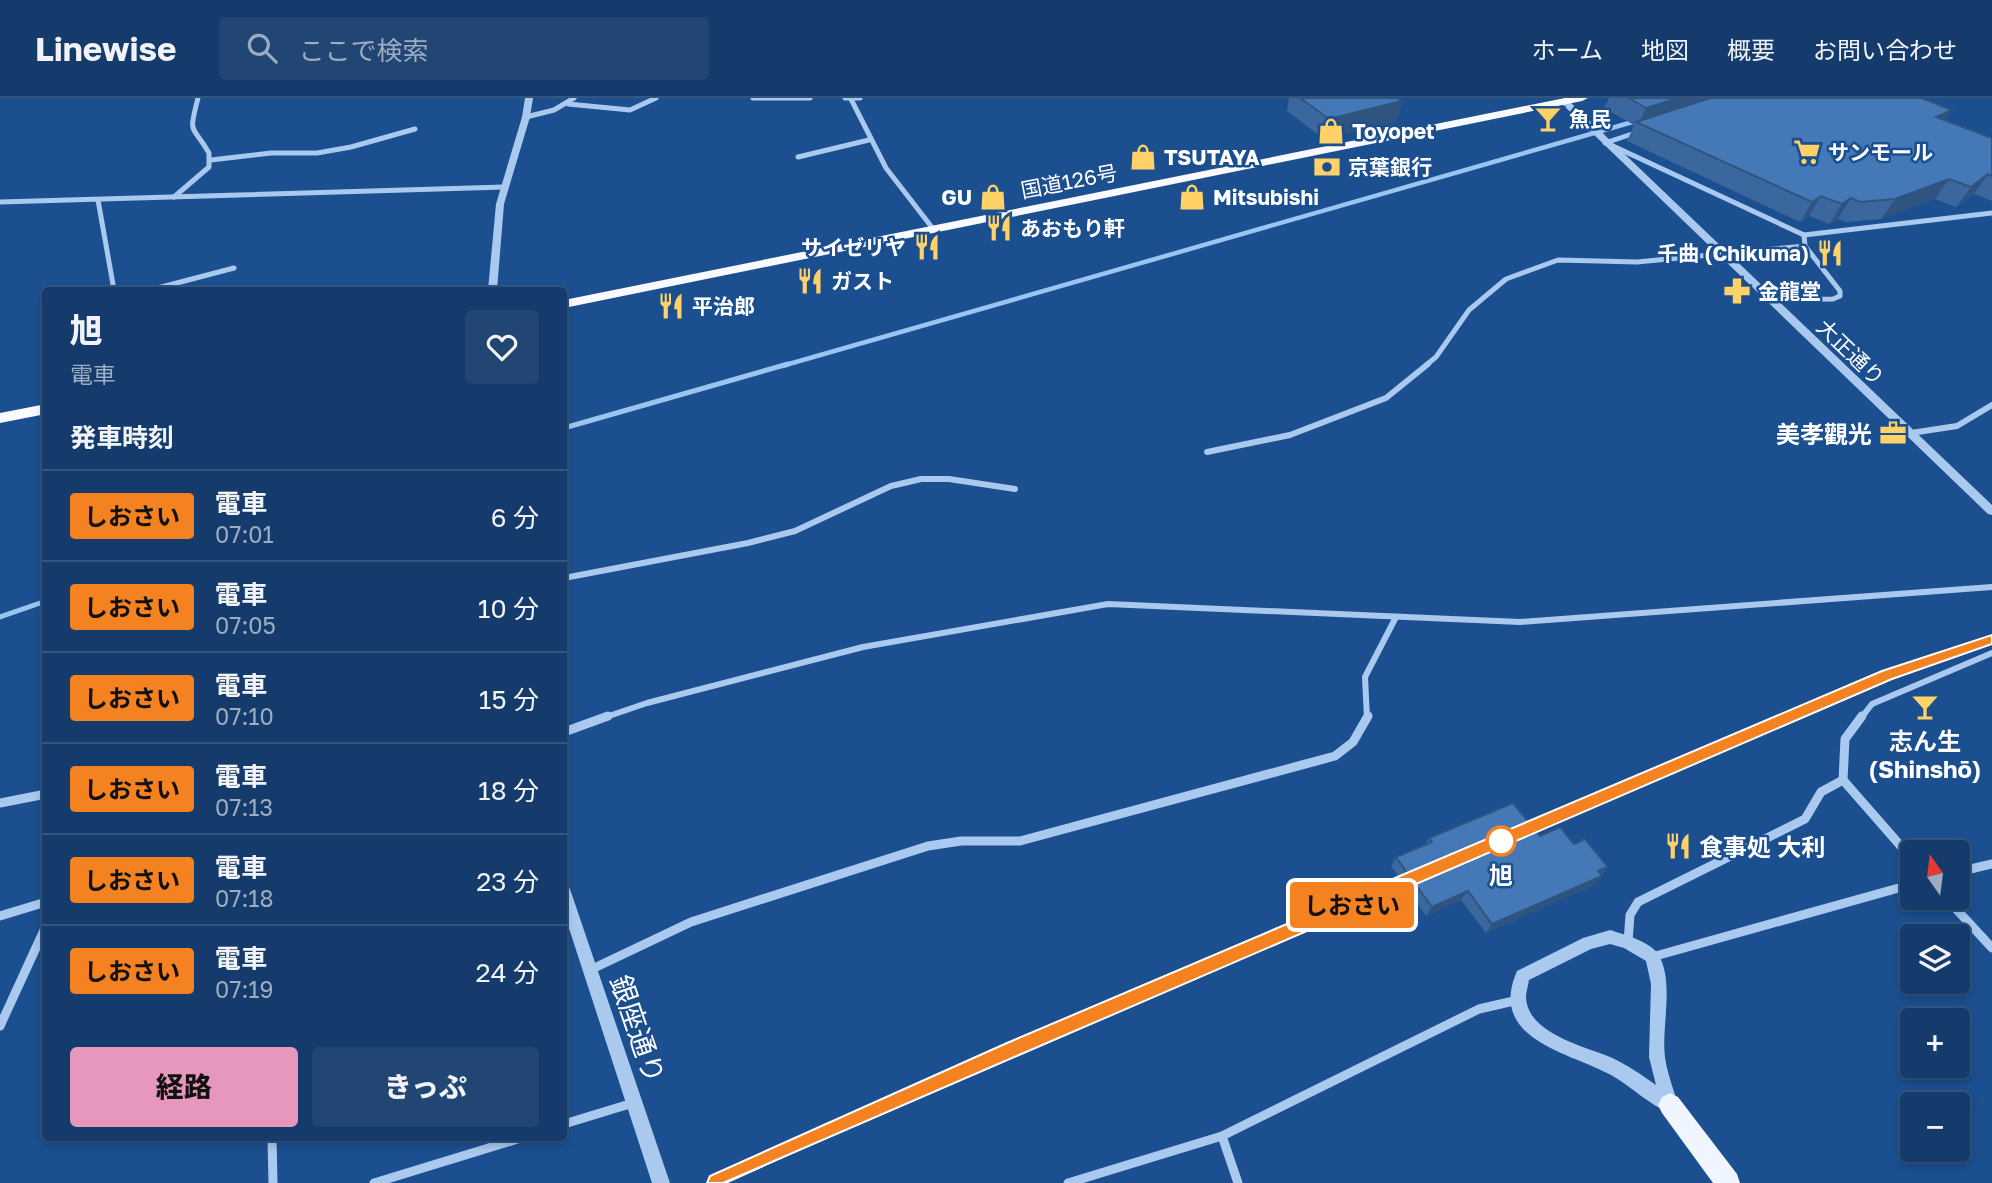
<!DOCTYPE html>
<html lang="ja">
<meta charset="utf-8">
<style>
:root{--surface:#143b6b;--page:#214673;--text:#f1f3f6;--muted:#9dadc1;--line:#33557e;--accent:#e797bd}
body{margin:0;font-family:"Golos Text","Noto Sans JP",sans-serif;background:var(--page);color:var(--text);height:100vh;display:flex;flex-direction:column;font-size:26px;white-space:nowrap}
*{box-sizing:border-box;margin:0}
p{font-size:23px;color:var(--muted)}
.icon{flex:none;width:38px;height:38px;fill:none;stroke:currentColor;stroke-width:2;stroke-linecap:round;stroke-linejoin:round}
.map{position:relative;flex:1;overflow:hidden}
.sheet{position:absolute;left:42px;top:189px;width:525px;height:854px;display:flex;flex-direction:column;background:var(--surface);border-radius:7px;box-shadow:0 4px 10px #0003,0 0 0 2px var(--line)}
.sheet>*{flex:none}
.badge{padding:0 14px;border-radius:5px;font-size:24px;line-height:46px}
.needle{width:46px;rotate:346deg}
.tools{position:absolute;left:1900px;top:742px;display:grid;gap:14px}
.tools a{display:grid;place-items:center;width:70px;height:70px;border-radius:7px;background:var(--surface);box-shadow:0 4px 10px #0003,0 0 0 2px var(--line);font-size:35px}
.map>.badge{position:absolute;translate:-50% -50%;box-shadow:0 0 0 4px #fff}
h2{padding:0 28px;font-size:26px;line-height:63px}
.round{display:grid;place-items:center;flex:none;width:74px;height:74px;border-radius:7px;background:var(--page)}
.head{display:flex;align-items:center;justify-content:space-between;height:119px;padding:0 28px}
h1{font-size:33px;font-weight:800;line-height:52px}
.action{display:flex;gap:14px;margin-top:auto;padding:14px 28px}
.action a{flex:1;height:80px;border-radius:7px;background:var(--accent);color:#111;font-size:28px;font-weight:800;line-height:80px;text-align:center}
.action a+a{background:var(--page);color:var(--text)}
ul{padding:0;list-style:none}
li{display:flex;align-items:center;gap:21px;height:91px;padding:0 28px;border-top:2px solid var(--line)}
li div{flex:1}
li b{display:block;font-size:26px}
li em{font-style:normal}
li .badge{min-width:77px;font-weight:700;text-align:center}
header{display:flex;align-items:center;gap:42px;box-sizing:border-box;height:98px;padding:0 35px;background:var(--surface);border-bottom:2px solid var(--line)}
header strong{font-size:33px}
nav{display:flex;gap:38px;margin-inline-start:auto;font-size:24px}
.search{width:490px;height:63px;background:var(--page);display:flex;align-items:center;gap:18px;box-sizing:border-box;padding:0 24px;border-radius:7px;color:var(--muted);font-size:26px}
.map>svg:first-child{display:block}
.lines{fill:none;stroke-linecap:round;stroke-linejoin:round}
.stream-far1{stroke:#9cc4f0;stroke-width:4.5}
.stream{stroke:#9cc4f0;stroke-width:5}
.minor-far2{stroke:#a9c9ee;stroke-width:5}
.minor-far1{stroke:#a9c9ee;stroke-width:6}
.minor{stroke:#a9c9ee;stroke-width:9}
.tertiary{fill:#a9c9ee;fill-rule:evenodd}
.primary{fill:#f0f6ff;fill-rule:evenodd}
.trunk{fill:#f8faff;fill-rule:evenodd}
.rail-far1-casing{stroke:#fff;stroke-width:8}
.rail-casing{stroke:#fff;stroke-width:9}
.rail-far1{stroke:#1b4f8f;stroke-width:5;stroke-dasharray:15;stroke-linecap:butt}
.rail{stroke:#1b4f8f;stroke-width:6;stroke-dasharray:19;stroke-linecap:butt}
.wall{fill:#3a679d}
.shaded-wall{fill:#305480}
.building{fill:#4478b7;stroke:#305480;stroke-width:2}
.line{fill:#f58220;stroke:#fff;stroke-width:2}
.stop-dot{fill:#fff;stroke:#f58220;stroke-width:3.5}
.labels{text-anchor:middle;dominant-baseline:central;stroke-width:5;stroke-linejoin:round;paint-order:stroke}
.far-poi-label{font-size:21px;font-weight:bold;fill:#fff;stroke:#1b4f8f;text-anchor:start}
.far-street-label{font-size:21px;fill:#fff;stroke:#1b4f8f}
.poi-label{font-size:24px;font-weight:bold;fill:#fff;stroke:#1b4f8f;text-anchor:end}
.stop-label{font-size:24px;font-weight:bold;fill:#fff;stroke:#1b4f8f}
.near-street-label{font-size:28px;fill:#fff;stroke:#1b4f8f}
</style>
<header>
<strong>Linewise</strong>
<div class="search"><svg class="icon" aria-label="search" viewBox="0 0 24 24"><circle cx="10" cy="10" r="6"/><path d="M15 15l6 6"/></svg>ここで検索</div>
<nav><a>ホーム</a><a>地図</a><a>概要</a><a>お問い合わせ</a></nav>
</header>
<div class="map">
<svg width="1992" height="1085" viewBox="0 0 1992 1085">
<rect width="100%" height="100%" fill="#1b4f8f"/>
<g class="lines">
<path class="stream-far1" d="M 782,268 L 1636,23"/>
<g class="stream">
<path d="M 564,330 L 788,266"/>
<path d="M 0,519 L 46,503"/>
</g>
<g class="minor-far2">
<path d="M 753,0 L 810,0"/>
<path d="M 845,0 L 860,0"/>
<path d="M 851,1 L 886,70 L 934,132"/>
<path d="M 568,6 L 630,12 L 656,0"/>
<path d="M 526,19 L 554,12 L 574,0"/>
<path d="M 1605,45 L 1638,34"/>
<path d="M 1613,48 L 1804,137 L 1805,148 L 1840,193 L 1840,198 L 1833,201 L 1771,202"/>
<path d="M 798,59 L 869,42"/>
<path d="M 211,62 L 271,55 L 317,55 L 351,49 L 415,31"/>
<path d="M 174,99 L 209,69 L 209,55 C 192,25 188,39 198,0"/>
<path d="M 98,102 L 114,192"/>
<path d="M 0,104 L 504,89"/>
<path d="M 1804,137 L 1992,115"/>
<path d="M 150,192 L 234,170"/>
<path d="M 1425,268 L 1436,259 L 1469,212 L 1506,181 L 1558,162 L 1637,164 L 1805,148"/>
</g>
<g class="minor-far1">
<path d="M 1911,335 L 1957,328 L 1992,307"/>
<path d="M 1207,354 L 1290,337 L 1386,300 L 1428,266"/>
<path d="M 564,480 L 748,445 L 795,433 L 891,388 L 921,381 L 949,381 L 1015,391"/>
<path d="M 603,620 L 647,605 L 863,549 L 1108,506 L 1520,524 L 1992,489"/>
<path d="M 1367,620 L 1365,579 L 1396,519"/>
<path d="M 1861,620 L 1872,606 L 1992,555"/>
</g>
<g class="minor">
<path d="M 1862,618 L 1845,641 L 1843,682 L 1913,762"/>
<path d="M 564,634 L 608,618"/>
<path d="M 0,705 L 46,696"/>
<path d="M 1958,774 L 1992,766"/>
<path d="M 1946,800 L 1992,850"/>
<path d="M 0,818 L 46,804"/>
<path d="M 1628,844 L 1630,817 L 1638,804 L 1805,721 L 1821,694 L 1843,682"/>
<path d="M 1652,859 L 1913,786"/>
<path d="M 590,872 L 691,824 L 928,748 L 961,743 L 1020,743 L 1335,658 L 1353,644 L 1368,618"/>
<path d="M 0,928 L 46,828"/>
<path d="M 564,1026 L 633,1005"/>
<path d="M 1222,1038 L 1238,1085"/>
<path d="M 272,1040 L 273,1085"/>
<path d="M 374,1085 L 521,1040"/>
<path d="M 1068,1085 L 1222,1038 L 1479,911 L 1518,902"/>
</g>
<g class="tertiary">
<path d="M 525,0 L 533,0 L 530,19 L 504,106 L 497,192 L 488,192 L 496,106 L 522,19 Z"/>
<path d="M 1562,2 L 1568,2 L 1992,407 L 1992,417 L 1988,416 L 1562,6 Z"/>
<path d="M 564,787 L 569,789 L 571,794 L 670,1085 L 652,1085 L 564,815 Z"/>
<path d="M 1610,832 C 1623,836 1651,844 1658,856 C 1675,883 1661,930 1665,959 C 1667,975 1674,992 1678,1007 L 1676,1013 L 1670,1015 C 1649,1007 1631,988 1611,977 C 1569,954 1487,942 1517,873 L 1583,840 ZM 1610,846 L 1624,850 L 1646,863 L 1651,886 L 1649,959 L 1656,987 C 1642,977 1626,966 1610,959 C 1583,948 1527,935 1526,899 C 1526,894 1528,888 1529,882 L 1591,851 Z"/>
</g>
<path class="primary" d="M 1670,995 L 1678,999 L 1737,1076 L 1740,1085 L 1713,1085 L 1662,1015 L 1658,1007 L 1662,999 Z"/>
<g class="trunk">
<path d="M 1565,0 L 1588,0 L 1582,3 L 564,210 L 564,202 Z"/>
<path d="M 46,306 L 46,316 L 0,325 L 0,315 Z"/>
</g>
<g class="rail-far1-casing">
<path id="rail-far1" d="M 1787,620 L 1887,577 L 1992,542"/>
</g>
<g class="rail-casing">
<g id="rail">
<path d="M 1515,737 L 1791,618"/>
<path d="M 717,1085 L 1013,951 L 1422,777"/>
</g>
</g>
<use href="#rail-far1" class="rail-far1"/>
<use href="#rail" class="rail"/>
</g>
<g class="wall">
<path d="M 1289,0 L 1397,0 L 1402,3 L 1396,23 L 1324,41 L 1287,13 Z"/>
<path d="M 1609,0 L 1921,0 L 1945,22 L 1992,40 L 1992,103 L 1974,96 L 1956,109 L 1935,101 L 1881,121 L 1847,124 L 1838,121 L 1829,126 L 1809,118 L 1800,124 L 1627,43 L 1634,27 L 1604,10 Z"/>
<path d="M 1540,738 L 1574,746 L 1608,769 L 1594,787 L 1486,835 L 1461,802 L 1426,818 L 1391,768 L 1396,759 L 1425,746 L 1429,740 Z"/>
</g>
<g class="shaded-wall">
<path d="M 1678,0 L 1732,0 L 1639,25 L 1646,10 Z"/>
<path d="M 1402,3 L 1396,23 L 1324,41 L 1329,21 Z"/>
<path d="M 1952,12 L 1939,31 L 1936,19 Z"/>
<path d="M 1988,76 L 1974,96 L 1956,109 L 1971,89 Z"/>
<path d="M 1949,81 L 1935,101 L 1881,121 L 1895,101 Z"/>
<path d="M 1821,98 L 1809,118 L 1800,124 L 1812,104 Z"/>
<path d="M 1851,100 L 1838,121 L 1829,126 L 1842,106 Z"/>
<path d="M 1608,769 L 1600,778 L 1598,773 Z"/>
<path d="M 1602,778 L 1594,787 L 1486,835 L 1492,826 Z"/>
<path d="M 1468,793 L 1461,802 L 1426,818 L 1432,809 Z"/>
</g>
<g class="building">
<path d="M 1300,0 L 1397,0 L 1402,3 L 1329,21 Z"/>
<path d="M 1629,0 L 1678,0 L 1646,10 Z"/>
<path d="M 1710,0 L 1921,0 L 1952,12 L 1936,19 L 1992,40 L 1992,78 L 1988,76 L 1971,89 L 1949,81 L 1895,101 L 1860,104 L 1851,100 L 1842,106 L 1821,98 L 1812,104 L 1636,24 Z"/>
<path d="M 1513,705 L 1540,738 L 1560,729 L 1574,746 L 1585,741 L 1608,769 L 1598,773 L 1602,778 L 1492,826 L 1468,793 L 1432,809 L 1396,759 L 1432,744 L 1429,740 Z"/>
</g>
<path class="line" d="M 1992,537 L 1992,546 L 1892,581 L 1019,957 L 723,1085 L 707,1085 L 710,1078 L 1007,945 L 1882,573 Z"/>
<defs>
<g id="bar-bare" transform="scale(2.1)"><path d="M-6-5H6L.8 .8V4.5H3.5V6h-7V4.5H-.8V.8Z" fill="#ffd166" stroke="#1b4f8f" stroke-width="2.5" paint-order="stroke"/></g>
<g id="shop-bare" transform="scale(2.1)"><path d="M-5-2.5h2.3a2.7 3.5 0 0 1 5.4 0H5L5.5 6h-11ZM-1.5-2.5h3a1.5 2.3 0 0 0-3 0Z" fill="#ffd166" stroke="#1b4f8f" stroke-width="2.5" paint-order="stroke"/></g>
<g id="supermarket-bare" transform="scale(2.1)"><path d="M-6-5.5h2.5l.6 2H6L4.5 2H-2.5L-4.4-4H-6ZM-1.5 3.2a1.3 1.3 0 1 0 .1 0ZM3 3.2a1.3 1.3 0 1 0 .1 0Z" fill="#ffd166" stroke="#1b4f8f" stroke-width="2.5" paint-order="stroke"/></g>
<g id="bank-bare" transform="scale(2.1)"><path d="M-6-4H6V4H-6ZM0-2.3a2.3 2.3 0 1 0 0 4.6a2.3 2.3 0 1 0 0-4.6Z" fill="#ffd166" stroke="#1b4f8f" stroke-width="2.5" paint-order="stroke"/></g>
<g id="restaurant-bare" transform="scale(2.1)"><path d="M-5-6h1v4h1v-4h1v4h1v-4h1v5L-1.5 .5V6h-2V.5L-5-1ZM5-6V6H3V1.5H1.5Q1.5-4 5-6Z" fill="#ffd166" stroke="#1b4f8f" stroke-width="2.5" paint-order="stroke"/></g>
<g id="pharmacy-bare" transform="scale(2.1)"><path d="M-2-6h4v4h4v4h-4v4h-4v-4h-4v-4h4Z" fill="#ffd166" stroke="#1b4f8f" stroke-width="2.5" paint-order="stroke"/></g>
<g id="office-bare" transform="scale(2.1)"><path d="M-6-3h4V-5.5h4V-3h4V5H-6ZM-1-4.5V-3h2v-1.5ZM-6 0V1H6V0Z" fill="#ffd166" stroke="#1b4f8f" stroke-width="2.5" paint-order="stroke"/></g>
</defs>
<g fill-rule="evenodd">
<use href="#bar-bare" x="1548" y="21"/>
<use href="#shop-bare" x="1331" y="33"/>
<use href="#supermarket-bare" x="1807" y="54"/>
<use href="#shop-bare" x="1143" y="59"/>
<use href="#bank-bare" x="1327" y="69"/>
<use href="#shop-bare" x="993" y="99"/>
<use href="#shop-bare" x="1192" y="99"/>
<use href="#restaurant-bare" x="999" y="130"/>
<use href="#restaurant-bare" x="927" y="149"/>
<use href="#restaurant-bare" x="1830" y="155"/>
<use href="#restaurant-bare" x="810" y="183"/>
<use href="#pharmacy-bare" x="1737" y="193"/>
<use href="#restaurant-bare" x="671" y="208"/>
<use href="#office-bare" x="1893" y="335"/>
<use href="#bar-bare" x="1925" y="609"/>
<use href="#restaurant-bare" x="1678" y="748"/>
</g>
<circle class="stop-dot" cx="1501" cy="743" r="14"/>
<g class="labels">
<g class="far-poi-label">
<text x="1569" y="21">魚民</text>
<text x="1352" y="33">Toyopet</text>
<text x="1828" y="54">サンモール</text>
<text x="1164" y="59">TSUTAYA</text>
<text x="1348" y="69">京葉銀行</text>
<text x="972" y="99" text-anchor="end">GU</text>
<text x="1213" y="99">Mitsubishi</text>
<text x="1020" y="130">あおもり軒</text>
<text x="906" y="149" text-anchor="end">サイゼリヤ</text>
<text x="1809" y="155" text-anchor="end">千曲 (Chikuma)</text>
<text x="831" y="183">ガスト</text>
<text x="1758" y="193">金龍堂</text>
<text x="692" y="208">平治郎</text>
</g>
<g class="far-street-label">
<text transform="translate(1069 83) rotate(-11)">国道126号</text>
<text transform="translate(1851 254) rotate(44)">大正通り</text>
</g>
<g class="poi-label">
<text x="1872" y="335">美孝觀光</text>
<text x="1925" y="642" text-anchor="middle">志ん生<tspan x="1925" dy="28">(Shinshō)</tspan></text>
<text x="1699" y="748" text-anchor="start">食事処 大利</text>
</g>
<g class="stop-label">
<text x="1501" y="776">旭</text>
</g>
<g class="near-street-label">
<text transform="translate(638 931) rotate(71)">銀座通り</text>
</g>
</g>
</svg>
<div class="tools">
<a><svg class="needle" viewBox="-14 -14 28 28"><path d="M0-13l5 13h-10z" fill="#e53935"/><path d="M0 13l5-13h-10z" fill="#9dadc1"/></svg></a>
<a><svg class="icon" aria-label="layers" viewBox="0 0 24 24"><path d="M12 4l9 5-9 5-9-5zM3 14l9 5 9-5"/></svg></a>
<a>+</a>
<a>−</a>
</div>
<b class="badge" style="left:1352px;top:807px;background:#f58220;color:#111">しおさい</b>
<section class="sheet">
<div class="head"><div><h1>旭</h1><p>電車</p></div><a class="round"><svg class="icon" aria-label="heart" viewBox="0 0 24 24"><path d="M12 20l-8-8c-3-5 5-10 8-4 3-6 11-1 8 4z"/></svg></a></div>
<h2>発車時刻</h2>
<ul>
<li><span class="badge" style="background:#f58220;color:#111">しおさい</span><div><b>電車</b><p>07:01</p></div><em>6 分</em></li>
<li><span class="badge" style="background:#f58220;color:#111">しおさい</span><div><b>電車</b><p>07:05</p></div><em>10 分</em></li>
<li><span class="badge" style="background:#f58220;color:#111">しおさい</span><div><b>電車</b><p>07:10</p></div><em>15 分</em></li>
<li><span class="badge" style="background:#f58220;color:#111">しおさい</span><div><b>電車</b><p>07:13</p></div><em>18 分</em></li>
<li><span class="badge" style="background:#f58220;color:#111">しおさい</span><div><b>電車</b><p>07:18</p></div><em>23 分</em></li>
<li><span class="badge" style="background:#f58220;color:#111">しおさい</span><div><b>電車</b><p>07:19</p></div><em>24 分</em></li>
</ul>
<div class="action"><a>経路</a><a>きっぷ</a></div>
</section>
</div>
